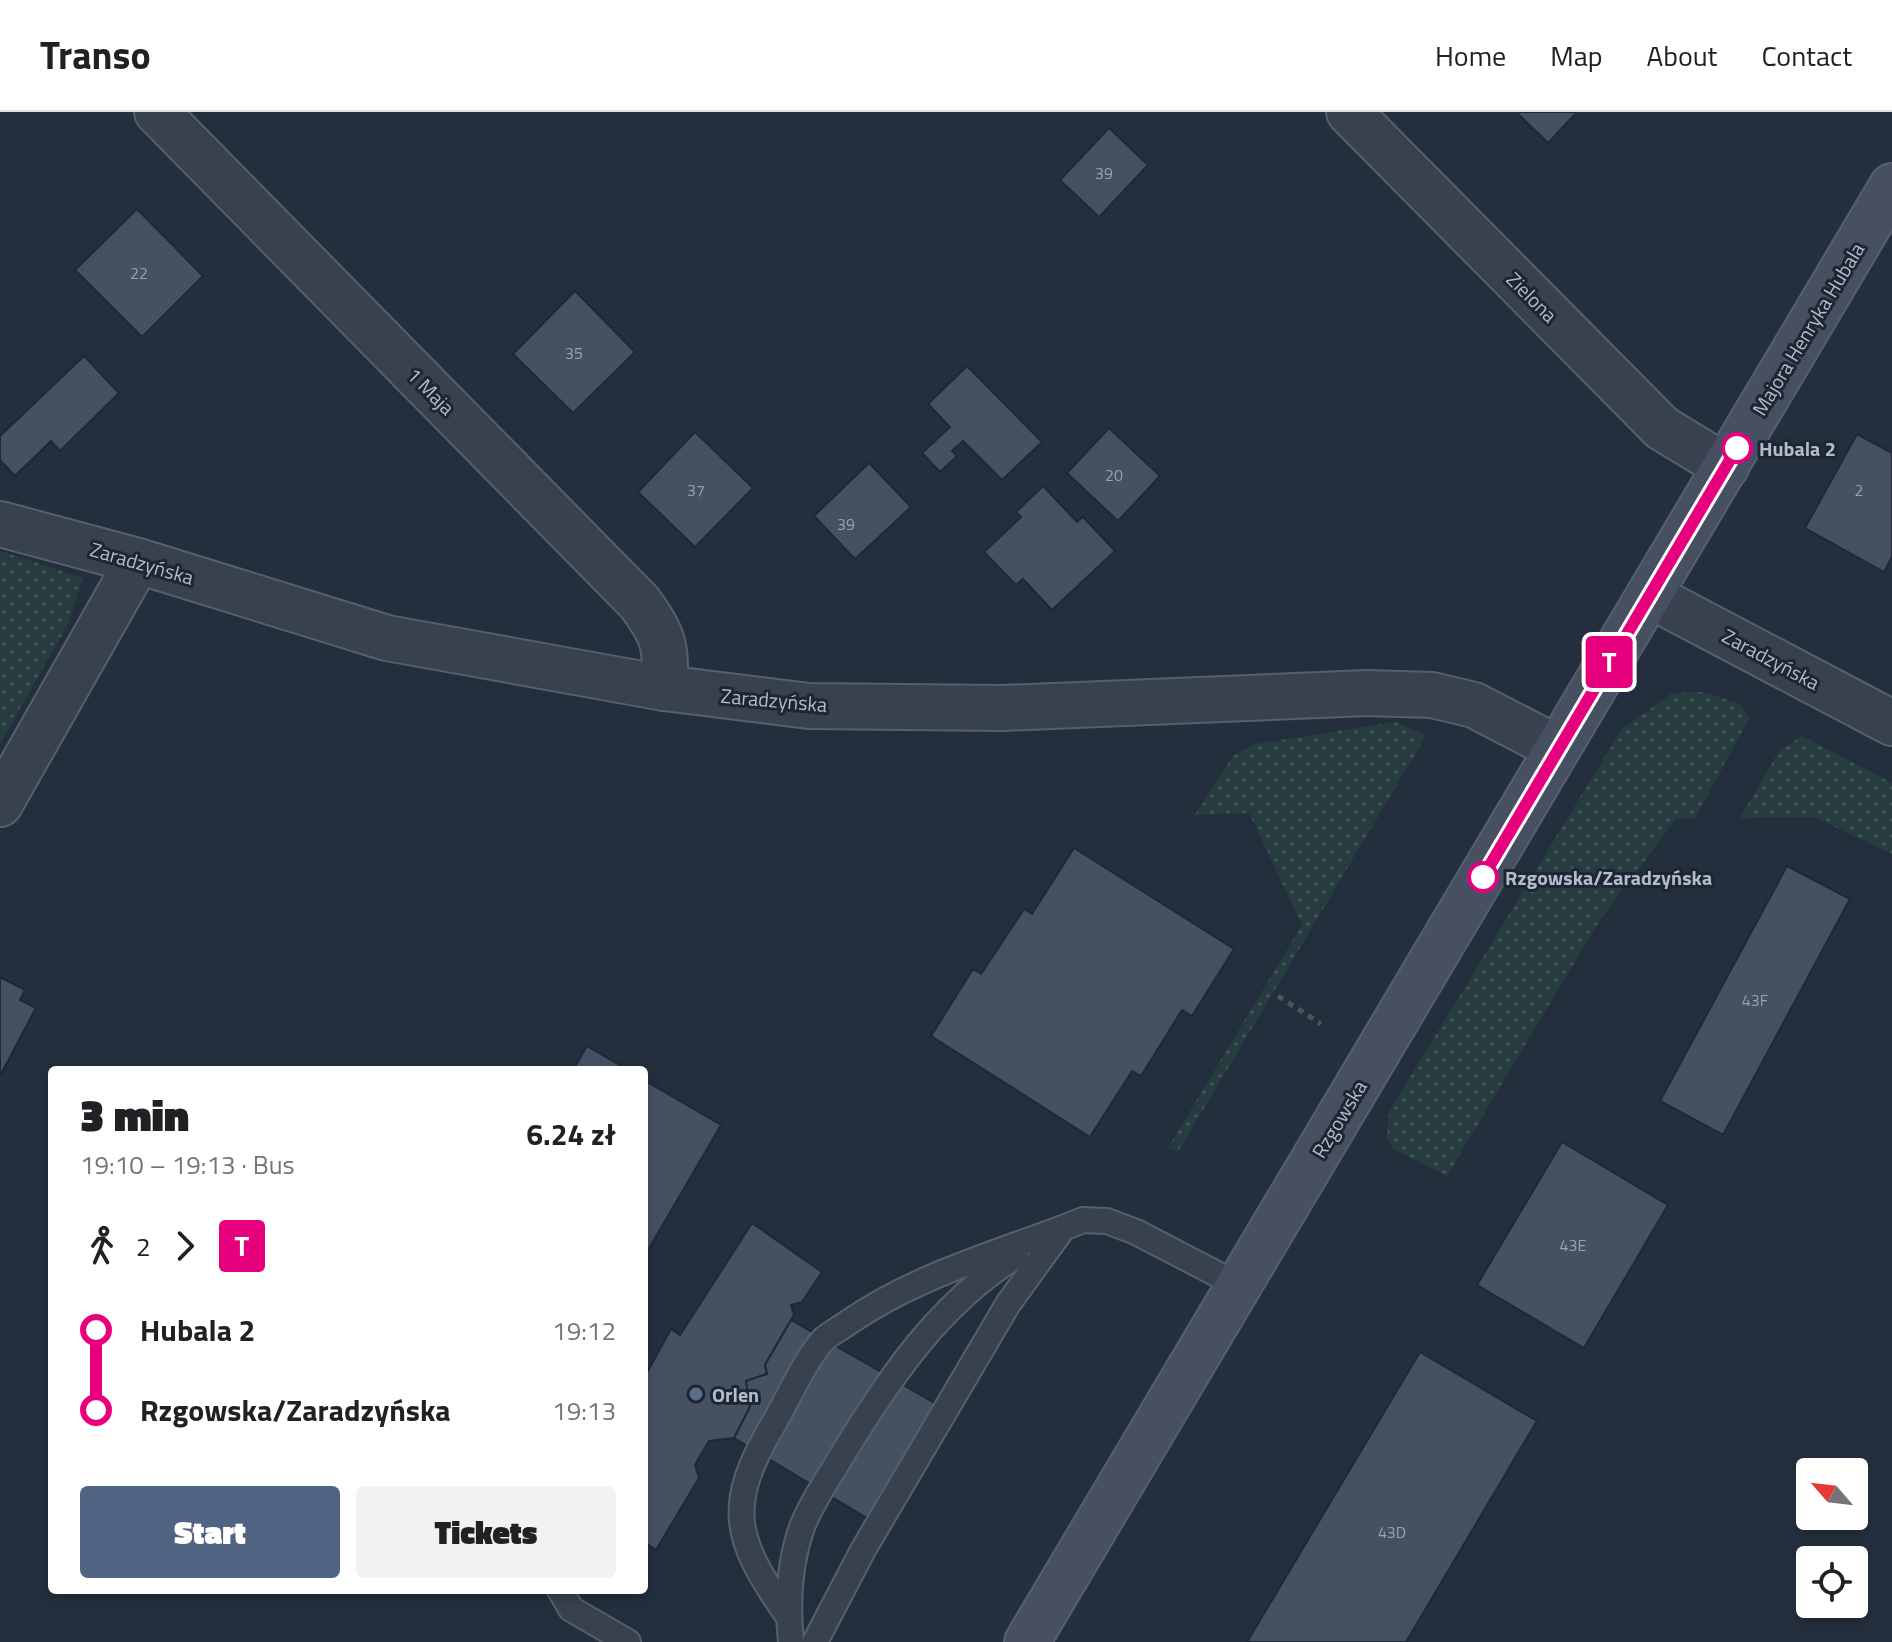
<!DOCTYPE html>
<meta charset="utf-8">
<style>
:root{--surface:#fff;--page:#f2f2f2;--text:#202124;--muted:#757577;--line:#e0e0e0;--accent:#506383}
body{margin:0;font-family:"Titillium Web",sans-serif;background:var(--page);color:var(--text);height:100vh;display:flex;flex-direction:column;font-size:30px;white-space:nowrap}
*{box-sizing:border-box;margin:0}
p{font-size:26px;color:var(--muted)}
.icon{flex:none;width:44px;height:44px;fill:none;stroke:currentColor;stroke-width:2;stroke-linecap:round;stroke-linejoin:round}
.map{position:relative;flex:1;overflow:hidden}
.sheet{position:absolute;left:48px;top:954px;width:600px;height:528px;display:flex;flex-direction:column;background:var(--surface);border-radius:8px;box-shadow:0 4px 12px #0003}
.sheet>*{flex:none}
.badge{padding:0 16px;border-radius:6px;font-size:28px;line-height:52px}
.needle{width:52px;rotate:298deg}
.buttons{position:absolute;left:1796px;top:1346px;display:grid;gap:16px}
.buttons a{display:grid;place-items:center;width:72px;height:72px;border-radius:8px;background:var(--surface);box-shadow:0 4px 12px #0003;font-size:40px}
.map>.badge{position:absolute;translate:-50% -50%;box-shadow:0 0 0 4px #fff}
.legs{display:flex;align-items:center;gap:12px;height:88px;padding:0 32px;font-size:26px}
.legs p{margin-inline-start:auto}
.overview{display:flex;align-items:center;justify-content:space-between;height:136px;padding:0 32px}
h1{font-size:44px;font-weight:800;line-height:60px}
.button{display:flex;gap:16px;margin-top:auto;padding:16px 32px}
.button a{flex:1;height:92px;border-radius:8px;background:var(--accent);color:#fff;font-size:32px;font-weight:800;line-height:92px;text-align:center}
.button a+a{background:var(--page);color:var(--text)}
ul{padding:0 32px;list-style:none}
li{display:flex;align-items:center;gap:28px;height:80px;font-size:30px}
li i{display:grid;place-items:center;width:12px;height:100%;margin:0 10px;background:currentColor}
li i::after{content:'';width:20px;height:20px;margin:-10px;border:6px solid;border-radius:50%;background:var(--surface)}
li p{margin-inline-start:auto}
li:first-child i{background:linear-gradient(#0000 50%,currentColor 0)}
li:last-child i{background:linear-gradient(currentColor 50%,#0000 0)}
header{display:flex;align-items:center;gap:48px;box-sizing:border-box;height:112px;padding:0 40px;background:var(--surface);border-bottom:2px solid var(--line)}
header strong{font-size:38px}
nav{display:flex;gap:44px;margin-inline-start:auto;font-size:28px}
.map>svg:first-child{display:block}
.grass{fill:url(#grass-dots)}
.building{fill:#455162;stroke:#1f2835;stroke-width:2}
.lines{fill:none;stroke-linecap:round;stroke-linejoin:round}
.service-casing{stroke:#565f6c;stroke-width:28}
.minor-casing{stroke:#565f6c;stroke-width:48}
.secondary-casing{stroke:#565f6c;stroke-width:48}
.path{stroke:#44595c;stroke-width:5;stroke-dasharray:6 6;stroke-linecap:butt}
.service{stroke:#38414e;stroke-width:24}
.minor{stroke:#38414e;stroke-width:44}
.secondary{stroke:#465061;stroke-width:44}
.line-1-casing{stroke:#fff;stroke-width:18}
.line-1{stroke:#e6007e;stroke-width:12}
.stop-1-dot{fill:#fff;stroke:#e6007e;stroke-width:4}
.service-dot{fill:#5c6f8a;stroke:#1d2633;stroke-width:3}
.labels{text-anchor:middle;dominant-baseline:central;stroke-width:6;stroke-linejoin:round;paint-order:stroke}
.number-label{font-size:16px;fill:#98a1af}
.street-label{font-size:20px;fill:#b4bcc9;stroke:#1d2633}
.stop-label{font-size:20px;font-weight:bold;fill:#b4bcc9;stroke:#1d2633;text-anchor:start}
.poi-label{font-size:20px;font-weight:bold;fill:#b4bcc9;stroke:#1d2633;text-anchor:start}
</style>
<header>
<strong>Transo</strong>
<nav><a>Home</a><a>Map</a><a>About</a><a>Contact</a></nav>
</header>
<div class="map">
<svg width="1892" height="1530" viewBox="0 0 1892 1530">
<defs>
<pattern id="grass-dots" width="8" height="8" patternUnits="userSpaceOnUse" patternTransform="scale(2)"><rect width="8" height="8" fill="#263c3f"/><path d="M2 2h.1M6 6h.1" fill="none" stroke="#435659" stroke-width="1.8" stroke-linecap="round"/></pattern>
</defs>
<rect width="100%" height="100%" fill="#242f3e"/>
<g class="grass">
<path d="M 0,439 L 83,466 L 68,512 L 0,632 Z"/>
<path d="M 1702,580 L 1741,592 L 1749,607 L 1695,706 L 1676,707 L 1599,809 L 1447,1064 L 1393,1037 L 1387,1026 L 1389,1000 L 1621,618 L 1672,581 Z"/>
<path d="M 1396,610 L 1426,624 L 1178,1040 L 1168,1036 L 1302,813 L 1249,701 L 1195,703 L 1233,644 L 1255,632 Z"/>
<path d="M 1802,624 L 1892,671 L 1892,742 L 1814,705 L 1740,706 L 1779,639 Z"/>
</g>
<g class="building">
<path d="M 1516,0 L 1577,0 L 1548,31 Z"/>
<path d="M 1109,16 L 1148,53 L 1099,105 L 1060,68 Z"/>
<path d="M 137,97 L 203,164 L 142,225 L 75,158 Z"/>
<path d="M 575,179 L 635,240 L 573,301 L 513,242 Z"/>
<path d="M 84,244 L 119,281 L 60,339 L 51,329 L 15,364 L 0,348 L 0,324 Z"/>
<path d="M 967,254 L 1042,330 L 1002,368 L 963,329 L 952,339 L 957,344 L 940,360 L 922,341 L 950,315 L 928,292 Z"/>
<path d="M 1109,316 L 1160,364 L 1118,409 L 1067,361 Z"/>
<path d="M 695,320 L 753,376 L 695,435 L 638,380 Z"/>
<path d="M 1857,322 L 1892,341 L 1892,445 L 1884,460 L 1805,416 Z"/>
<path d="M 869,351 L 911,395 L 855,447 L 814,404 Z"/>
<path d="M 1043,374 L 1077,410 L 1083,405 L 1115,439 L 1052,498 L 1023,467 L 1016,473 L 984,440 L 1021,405 L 1016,400 Z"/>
<path d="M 1074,736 L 1234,837 L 1192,904 L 1182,898 L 1141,964 L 1132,959 L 1090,1025 L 931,924 L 973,857 L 981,862 L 1024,797 L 1032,802 Z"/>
<path d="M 1787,754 L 1850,787 L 1723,1023 L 1660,989 Z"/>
<path d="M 0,865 L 25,878 L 20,888 L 36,896 L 0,964 Z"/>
<path d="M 587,934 L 628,958 L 573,958 Z"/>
<path d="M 644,968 L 721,1013 L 644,1145 Z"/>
<path d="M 1562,1030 L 1668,1093 L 1584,1236 L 1477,1173 Z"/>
<path d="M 752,1111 L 822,1160 L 802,1190 L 791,1193 L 794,1203 L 765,1253 L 767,1262 L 746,1269 L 750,1295 L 734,1326 L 709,1329 L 695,1353 L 699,1366 L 656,1438 L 644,1430 L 644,1266 L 671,1217 L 680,1223 Z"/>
<path d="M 791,1208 L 950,1300 L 880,1414 L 734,1326 L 750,1295 L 746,1269 L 767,1262 L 765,1253 Z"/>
<path d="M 1420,1240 L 1537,1309 L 1406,1530 L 1247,1530 Z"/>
</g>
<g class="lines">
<g class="service-casing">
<g id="service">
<path d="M 560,1478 L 571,1497 L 628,1530"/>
<path d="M 788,1504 C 734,1427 724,1395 774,1311 C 788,1287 806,1246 824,1227 C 831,1221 841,1216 849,1210 C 913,1166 988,1144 1060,1117"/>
<path d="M 791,1530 C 787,1492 789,1452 802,1415 C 812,1389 830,1364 844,1340 C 890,1265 940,1191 1016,1144"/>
<path d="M 815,1530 L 863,1438 L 1008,1192 L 1063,1116 L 1083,1108 L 1107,1109 L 1136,1120 L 1240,1174"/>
</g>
</g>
<g class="minor-casing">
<g id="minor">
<path d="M 157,0 L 639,490 C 664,523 667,535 664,576"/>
<path d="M 1349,0 L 1662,316 L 1726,355"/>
<path d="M 0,412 L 138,449 L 387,526 L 664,576 L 809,594 L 1002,596 L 1368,581 L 1432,583 L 1474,593 L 1557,636"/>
<path d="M 1649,483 L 1892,611"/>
<path d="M 0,692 L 138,449"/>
</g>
</g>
<g class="secondary-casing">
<path id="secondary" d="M 1027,1530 L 1892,74"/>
</g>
<path class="path" d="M 1278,884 L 1321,912"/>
<use href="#service" class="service"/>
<use href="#minor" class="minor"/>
<use href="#secondary" class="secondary"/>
</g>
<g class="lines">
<g class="line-1-casing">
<path id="line-1" d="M 1483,765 L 1737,336"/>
</g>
<use href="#line-1" class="line-1"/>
</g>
<g class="stop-1-dot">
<circle cx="1737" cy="336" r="14"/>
<circle cx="1483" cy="765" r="14"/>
</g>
<circle class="service-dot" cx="696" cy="1282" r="8"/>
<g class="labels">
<g class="number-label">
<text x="1104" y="61">39</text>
<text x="139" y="161">22</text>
<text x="574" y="241">35</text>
<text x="1114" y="363">20</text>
<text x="696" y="378">37</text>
<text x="1859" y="378">2</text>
<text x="846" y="412">39</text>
<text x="1755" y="888">43F</text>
<text x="1573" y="1133">43E</text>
<text x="1392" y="1420">43D</text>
</g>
<g class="street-label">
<text transform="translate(1532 185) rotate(45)">Zielona</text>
<text transform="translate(1808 217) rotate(-59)">Majora Henryka Hubala</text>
<text transform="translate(431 279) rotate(45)">1 Maja</text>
<text transform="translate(142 451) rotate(16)">Zaradzyńska</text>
<text transform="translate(1771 547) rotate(28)">Zaradzyńska</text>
<text transform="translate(774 588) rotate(5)">Zaradzyńska</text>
<text transform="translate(1339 1007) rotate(-59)">Rzgowska</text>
</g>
<g class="stop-label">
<text x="1759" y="336">Hubala 2</text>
<text x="1505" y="765">Rzgowska/Zaradzyńska</text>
</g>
<g class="poi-label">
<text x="712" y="1282">Orlen</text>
</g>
</g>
</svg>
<div class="buttons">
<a><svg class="needle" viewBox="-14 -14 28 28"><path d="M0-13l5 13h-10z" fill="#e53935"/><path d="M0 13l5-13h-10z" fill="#757577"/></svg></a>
<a><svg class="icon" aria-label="locate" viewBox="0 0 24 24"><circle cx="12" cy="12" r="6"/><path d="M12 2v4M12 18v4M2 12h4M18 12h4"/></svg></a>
</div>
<b class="badge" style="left:1609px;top:550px;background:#e6007e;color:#fff">T</b>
<section class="sheet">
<div class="overview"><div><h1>3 min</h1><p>19:10 – 19:13 · Bus</p></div><b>6.24 zł</b></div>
<div class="legs"><svg class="icon" aria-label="walk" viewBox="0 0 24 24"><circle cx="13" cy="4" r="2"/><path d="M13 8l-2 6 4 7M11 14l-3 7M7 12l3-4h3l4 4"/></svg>2<svg class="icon" aria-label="forward" viewBox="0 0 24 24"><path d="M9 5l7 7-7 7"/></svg><b class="badge" style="background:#e6007e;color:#fff">T</b></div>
<ul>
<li><i style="color:#e6007e"></i><b>Hubala 2</b><p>19:12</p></li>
<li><i style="color:#e6007e"></i><b>Rzgowska/Zaradzyńska</b><p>19:13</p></li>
</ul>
<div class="button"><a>Start</a><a>Tickets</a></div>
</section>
</div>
